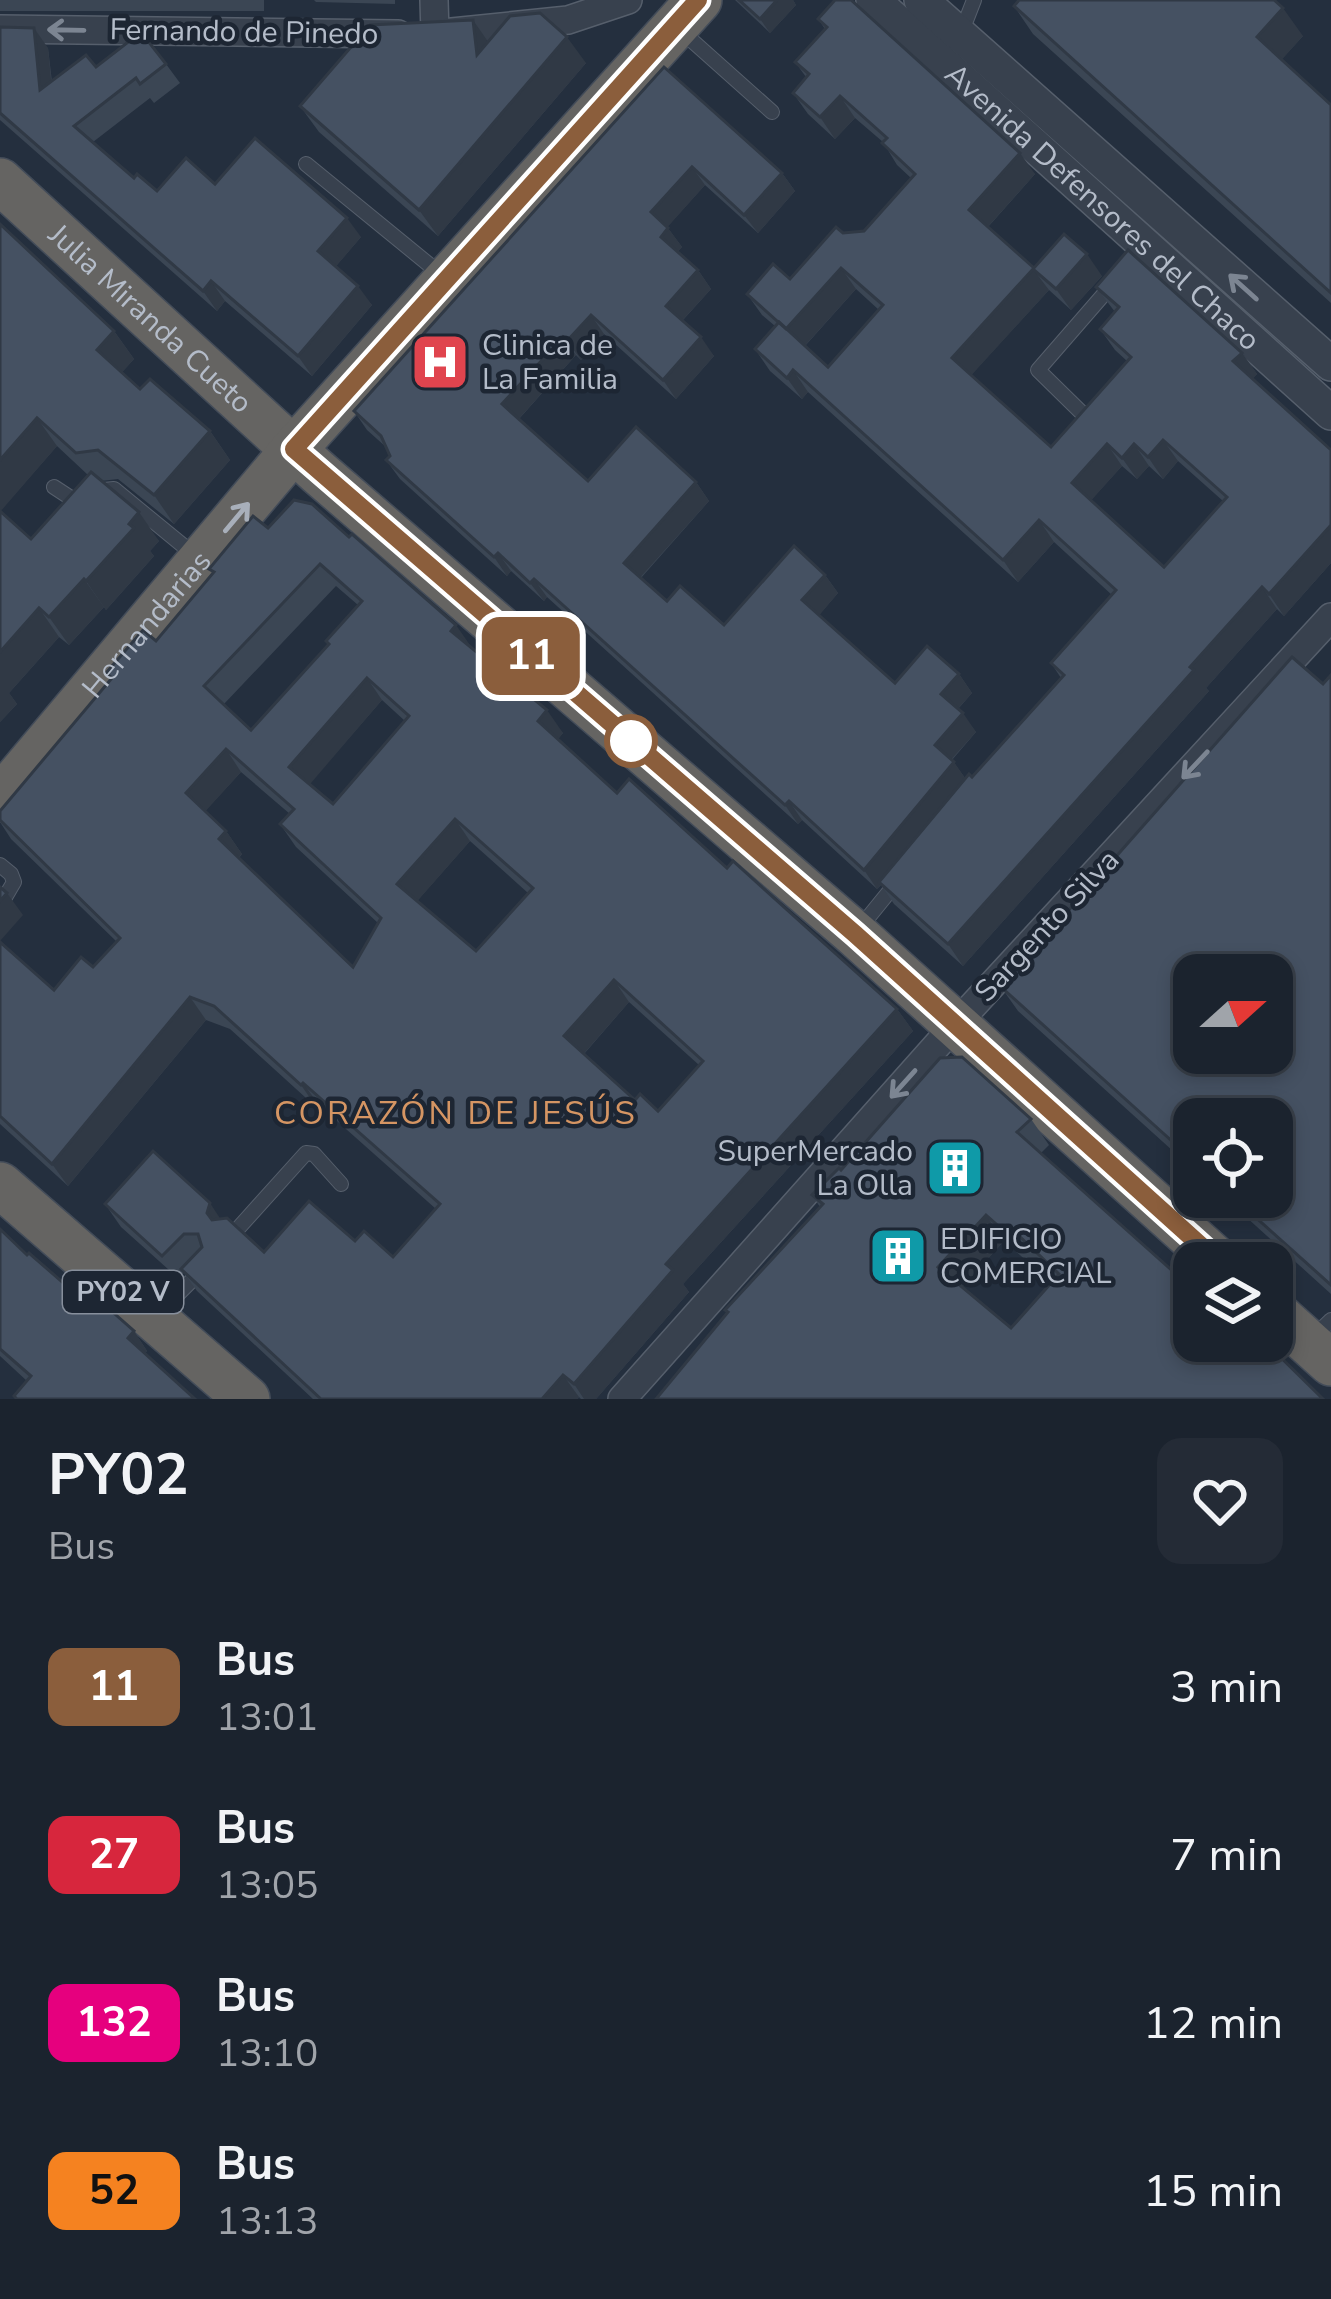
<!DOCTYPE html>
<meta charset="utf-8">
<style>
:root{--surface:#1b232e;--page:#242b36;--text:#f1f3f6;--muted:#a0a4aa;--line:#39404a}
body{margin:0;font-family:"Nunito Sans",sans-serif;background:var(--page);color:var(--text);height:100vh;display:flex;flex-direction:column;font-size:45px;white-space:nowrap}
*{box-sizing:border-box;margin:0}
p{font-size:39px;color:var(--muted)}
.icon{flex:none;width:66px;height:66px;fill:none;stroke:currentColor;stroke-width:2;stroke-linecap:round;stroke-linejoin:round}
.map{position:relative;height:1399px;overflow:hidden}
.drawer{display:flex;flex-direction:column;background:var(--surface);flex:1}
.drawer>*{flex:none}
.badge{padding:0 24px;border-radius:18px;font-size:42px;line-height:78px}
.needle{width:78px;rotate:69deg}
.fabs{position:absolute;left:1173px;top:954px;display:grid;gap:24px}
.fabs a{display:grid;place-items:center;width:120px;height:120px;border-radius:24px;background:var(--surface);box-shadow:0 6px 18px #0003,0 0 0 3px var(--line);font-size:60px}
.map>.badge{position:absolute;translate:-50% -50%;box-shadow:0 0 0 6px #fff}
.round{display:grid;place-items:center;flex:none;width:126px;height:126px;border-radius:24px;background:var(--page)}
.head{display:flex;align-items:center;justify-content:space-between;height:204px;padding:0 48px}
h1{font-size:57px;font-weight:700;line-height:90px}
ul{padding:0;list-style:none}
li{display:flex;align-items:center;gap:36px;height:168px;padding:0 48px}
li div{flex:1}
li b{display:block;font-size:45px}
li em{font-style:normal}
li .badge{min-width:132px;font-weight:700;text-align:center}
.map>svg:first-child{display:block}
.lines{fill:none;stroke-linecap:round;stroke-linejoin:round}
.service-casing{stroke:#565f6c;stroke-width:16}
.minor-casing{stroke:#565f6c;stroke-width:30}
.tertiary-casing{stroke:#565f6c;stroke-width:36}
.trunk-casing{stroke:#434c59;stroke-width:48}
.service{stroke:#38414e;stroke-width:14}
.minor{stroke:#38414e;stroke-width:27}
.tertiary{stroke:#38414e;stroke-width:33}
.trunk{stroke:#656462;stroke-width:45}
.wall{fill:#3b4654;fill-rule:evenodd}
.shaded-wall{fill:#303945}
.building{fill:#455162;stroke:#303945;stroke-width:3;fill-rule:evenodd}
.oneway{stroke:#7c8592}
.oneway2{stroke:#a8afba}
.line-casing{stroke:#fff;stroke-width:27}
.line{stroke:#8b5e3c;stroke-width:18}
.stop-dot{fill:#fff;stroke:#8b5e3c;stroke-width:6}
.labels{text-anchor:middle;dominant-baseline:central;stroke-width:9;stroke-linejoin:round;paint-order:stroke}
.shield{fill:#1d2633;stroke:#878f9c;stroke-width:3}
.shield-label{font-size:27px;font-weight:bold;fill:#b4bcc9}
.street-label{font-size:30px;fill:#b4bcc9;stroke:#1d2633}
.poi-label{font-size:30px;fill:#b4bcc9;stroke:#1d2633;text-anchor:start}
.neighbourhood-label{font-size:33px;letter-spacing:3px;fill:#d59563;stroke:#1d2633}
</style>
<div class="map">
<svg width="1331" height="1399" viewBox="0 0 1331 1399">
<rect width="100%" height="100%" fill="#242f3e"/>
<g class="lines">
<g class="service-casing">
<g id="service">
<path d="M 679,29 L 772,112"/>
<path d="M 960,36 L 974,0"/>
<path d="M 306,164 L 443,276"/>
<path d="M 1087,418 L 1038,370 L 1111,286"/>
<path d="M 54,487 L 83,506 L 104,490 L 114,489 L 197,557"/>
<path d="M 0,865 L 11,874 L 14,882 L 4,899"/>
<path d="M 858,930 L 897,882"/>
<path d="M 234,1233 L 306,1153 L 314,1154 L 341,1184"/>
<path d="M 157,1315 L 201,1271"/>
<path d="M 1312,1338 L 1331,1320"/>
</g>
</g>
<g class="minor-casing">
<g id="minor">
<path d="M 434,0 L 435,34"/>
<path d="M 0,29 L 398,34"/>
<path d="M 442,33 L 568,20 L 628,0"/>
<path d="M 622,1399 L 955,1025 L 1331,617"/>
</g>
</g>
<g class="tertiary-casing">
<g id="tertiary">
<path id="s1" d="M 873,0 L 1331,413"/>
<path d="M 921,0 L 1331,364"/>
</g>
</g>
<g class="trunk-casing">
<g id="trunk">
<path id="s2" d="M 0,181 L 318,472 L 855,934 L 1220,1263"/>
<path id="s3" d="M 0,799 L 294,449 L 699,0"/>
<path d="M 0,1185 L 247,1399"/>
<path d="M 1272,1310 L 1331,1363"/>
</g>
</g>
<use href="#service" class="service"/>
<use href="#minor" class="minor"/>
<use href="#tertiary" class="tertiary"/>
<use href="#trunk" class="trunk"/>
</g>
<g class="wall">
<rect x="0" y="0" width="264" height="11"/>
<path d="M 314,0 L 395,0 L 395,4 L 316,2 Z"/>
<path d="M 735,0 L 793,0 L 796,5 L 770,33 Z"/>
<path d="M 1014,6 L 1303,36 L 1281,60 L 1331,105 L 1331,303 L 1033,34 Z"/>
<path d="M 818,19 L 1035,174 L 988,227 L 1034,268 L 1102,276 L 1071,310 L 1049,290 L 971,375 L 1051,447 L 1127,361 L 1115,350 L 1100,329 L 1115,312 L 1096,287 L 1242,353 L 1257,374 L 1252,379 L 1331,450 L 1331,563 L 1284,616 L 1277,609 L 1206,688 L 1209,691 L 963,966 L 894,904 L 881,885 L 877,889 L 802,820 L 798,824 L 547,597 L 544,601 L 511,571 L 507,576 L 400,479 L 386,460 L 390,456 L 386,447 L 367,430 L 354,411 L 664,67 L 782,173 L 795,191 L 758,233 L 705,185 L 667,227 L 682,247 L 677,252 L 698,270 L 711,289 L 683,320 L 714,356 L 676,399 L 604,334 L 581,360 L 576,355 L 519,419 L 588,481 L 696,482 L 709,501 L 641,578 L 667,601 L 724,625 L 825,575 L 838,593 L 819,615 L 895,683 L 959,674 L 972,693 L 958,709 L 976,732 L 952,760 L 965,778 L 972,777 L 1061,678 L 1051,663 L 1112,595 L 1054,542 L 1018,582 L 808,392 L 802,399 L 770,371 L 755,349 L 775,326 L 762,315 L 747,294 L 790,279 L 843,233 L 864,231 L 911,178 L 897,165 L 883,142 L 855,118 L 835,139 L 808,114 L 793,93 L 806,77 L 795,62 L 825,29 ZM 856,289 L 879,310 L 828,367 L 805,346 ZM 1178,461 L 1223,501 L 1164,567 L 1091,500 L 1122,466 L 1137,479 L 1149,466 L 1163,479 Z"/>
<path d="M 0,27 L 48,48 L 52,82 L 96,67 L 166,64 L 180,83 L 154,103 L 150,98 L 93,142 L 134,178 L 157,191 L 215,184 L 361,237 L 336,266 L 372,305 L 312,376 L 225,301 L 217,311 L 0,120 Z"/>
<path d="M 488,42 L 586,63 L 438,236 L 319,132 L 300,106 Z"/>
<path d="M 0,224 L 114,331 L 134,359 L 122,372 L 140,389 L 210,431 L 230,460 L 174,524 L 118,479 L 101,481 L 159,541 L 150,551 L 154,556 L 106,610 L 104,607 L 69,645 L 59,637 L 9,693 L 17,704 L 0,722 ZM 57,446 L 88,475 L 31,539 L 0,511 Z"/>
<path d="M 268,528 L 472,648 L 563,733 L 558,739 L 617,793 L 727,868 L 897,1009 L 913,1031 L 683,1284 L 689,1292 L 596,1399 L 581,1399 L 579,1397 L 577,1399 L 313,1399 L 197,1291 L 184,1273 L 178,1278 L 121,1227 L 105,1204 L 221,1219 L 264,1252 L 355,1241 L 393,1257 L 436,1209 L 319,1105 L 317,1108 L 230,1029 L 206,1020 L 68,1186 L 0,1124 L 0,942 L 54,990 L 93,967 L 117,942 L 11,839 L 0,822 L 0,811 L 111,679 L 106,673 L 156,641 L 213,573 L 209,569 ZM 336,586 L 358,605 L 328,644 L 251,730 L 224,704 ZM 382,700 L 405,721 L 333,804 L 309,784 ZM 241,772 L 290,814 L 280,824 L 296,847 L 378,923 L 353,967 L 239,858 L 242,854 L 226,831 L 205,811 ZM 470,841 L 528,893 L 476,951 L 417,901 ZM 629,1002 L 699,1065 L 658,1111 L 635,1100 L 584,1054 Z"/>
<path d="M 1331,675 L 1331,1294 L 1224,1197 L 1272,1197 L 1194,1119 L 1194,1170 L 1018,1011 L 1001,987 Z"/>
<path d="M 1031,1119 L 1049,1145 L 1041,1153 L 1194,1341 L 656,1399 L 820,1207 L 812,1195 L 841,1170 ZM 1004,1241 L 1030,1264 L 1035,1260 L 1055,1279 L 1011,1328 L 962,1287 Z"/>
<path d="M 0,1229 L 27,1255 L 92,1308 L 134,1331 L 147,1351 L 145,1353 L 27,1381 L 0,1356 Z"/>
</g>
<g class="shaded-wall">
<path d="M 777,0 L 793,0 L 796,5 L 770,33 L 760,19 Z"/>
<path d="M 1283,8 L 1303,36 L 1276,66 L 1257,37 Z"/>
<path d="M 473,20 L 491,46 L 477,55 Z"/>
<path d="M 34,28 L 48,48 L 54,110 L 40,90 Z"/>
<path d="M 567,37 L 586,63 L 438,236 L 419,210 Z"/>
<path d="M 840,96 L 855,118 L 835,139 L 820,117 Z"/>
<path d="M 1020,153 L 1035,174 L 984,231 L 969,210 Z"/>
<path d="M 692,167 L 705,185 L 664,231 L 651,212 Z"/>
<path d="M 782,173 L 795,191 L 758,233 L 744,215 Z"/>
<path d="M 347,218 L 361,237 L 332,271 L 318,251 Z"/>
<path d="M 668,228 L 682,247 L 674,255 L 661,237 Z"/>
<path d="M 1087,254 L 1102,276 L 1071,310 L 1056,289 Z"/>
<path d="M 841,268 L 856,289 L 801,350 L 786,329 Z"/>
<path d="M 1033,269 L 1049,290 L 967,380 L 952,358 Z"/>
<path d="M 698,270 L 711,289 L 679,324 L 666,306 Z"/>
<path d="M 211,281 L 225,301 L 217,311 L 203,291 Z"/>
<path d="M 358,286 L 372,305 L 312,376 L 298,356 Z"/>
<path d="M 591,315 L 604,334 L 581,360 L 567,341 Z"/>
<path d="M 114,331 L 134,359 L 117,378 L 97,350 Z"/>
<path d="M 563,337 L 576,355 L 515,423 L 502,404 Z"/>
<path d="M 701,337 L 714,356 L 676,399 L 663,380 Z"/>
<path d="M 1242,353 L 1257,374 L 1249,383 L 1233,361 Z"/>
<path d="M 793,370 L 808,392 L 802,399 L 787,378 Z"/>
<path d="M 37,418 L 57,446 L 0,512 L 0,460 Z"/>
<path d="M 210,431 L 230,460 L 174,524 L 154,495 Z"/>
<path d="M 1163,440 L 1178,461 L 1163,479 L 1148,457 Z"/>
<path d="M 1107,444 L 1122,466 L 1087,505 L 1072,483 Z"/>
<path d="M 1134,444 L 1149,466 L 1137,479 L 1122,458 Z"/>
<path d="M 696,482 L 709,501 L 637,581 L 624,563 Z"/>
<path d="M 139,512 L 159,541 L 150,551 L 154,556 L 106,610 L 86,581 Z"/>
<path d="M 1039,520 L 1054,542 L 1018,582 L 1003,560 Z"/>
<path d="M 1331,525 L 1331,563 L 1284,616 L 1269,594 Z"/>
<path d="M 498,553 L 511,571 L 507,576 L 494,557 Z"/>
<path d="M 825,575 L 838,593 L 816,619 L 802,600 Z"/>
<path d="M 84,579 L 104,607 L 69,645 L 49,617 Z"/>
<path d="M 534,579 L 547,597 L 544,601 L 530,583 Z"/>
<path d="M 1262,587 L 1277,609 L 1206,688 L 1209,691 L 963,966 L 948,944 Z"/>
<path d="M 39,608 L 59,637 L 9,693 L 17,704 L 0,722 L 0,652 Z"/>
<path d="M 456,625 L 472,648 L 451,631 Z"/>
<path d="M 959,674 L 972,693 L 954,713 L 941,694 Z"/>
<path d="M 367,678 L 382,700 L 305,790 L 289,767 Z"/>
<path d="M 547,710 L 563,733 L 554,744 L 538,721 Z"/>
<path d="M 963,713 L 976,732 L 948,763 L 935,745 Z"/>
<path d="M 226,749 L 241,772 L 202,815 L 186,793 Z"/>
<path d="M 954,762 L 967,781 L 877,889 L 864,870 Z"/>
<path d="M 789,801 L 802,820 L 798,824 L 785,805 Z"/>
<path d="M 455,819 L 470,841 L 413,906 L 397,884 Z"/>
<path d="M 226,831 L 242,854 L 235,861 L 219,839 Z"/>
<path d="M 7,893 L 23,915 L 0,941 L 0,901 Z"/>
<path d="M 614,980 L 629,1002 L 580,1058 L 564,1036 Z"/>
<path d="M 190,997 L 206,1020 L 68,1186 L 52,1164 Z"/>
<path d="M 897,1009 L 913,1031 L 683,1284 L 689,1292 L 596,1399 L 584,1399 L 574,1384 L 666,1264 Z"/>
<path d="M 303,1083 L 319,1105 L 317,1108 L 301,1085 Z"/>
<path d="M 210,1203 L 225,1226 L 223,1235 L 207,1213 Z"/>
<path d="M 986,1215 L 1004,1241 L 956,1294 L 938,1267 Z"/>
<path d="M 134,1331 L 147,1351 L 142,1357 L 128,1338 Z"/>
<path d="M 563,1375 L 579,1397 L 577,1399 L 542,1399 Z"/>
</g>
<g class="building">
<path d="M 739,0 L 777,0 L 760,19 Z"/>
<path d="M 835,0 L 851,0 L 1020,153 L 969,210 L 1034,268 L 1064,234 L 1087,254 L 1056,289 L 1033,269 L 952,358 L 1051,447 L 1131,357 L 1100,329 L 1119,307 L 1096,287 L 1128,250 L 1242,353 L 1233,361 L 1331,450 L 1331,525 L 1269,594 L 1262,587 L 1190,667 L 1194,670 L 948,944 L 879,882 L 969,774 L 972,777 L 1064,675 L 1051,663 L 1116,590 L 1039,520 L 1003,560 L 793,370 L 787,378 L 755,349 L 779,322 L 828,367 L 883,305 L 841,268 L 786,329 L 747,294 L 773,264 L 790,279 L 836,227 L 843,233 L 864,231 L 915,174 L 882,143 L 887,138 L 840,96 L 820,117 L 793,93 L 809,74 L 795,62 L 827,27 L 818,19 ZM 1163,440 L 1227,497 L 1164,567 L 1072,483 L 1107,444 L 1122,458 L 1134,444 L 1148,457 Z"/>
<path d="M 1019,0 L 1274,0 L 1283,8 L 1257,37 L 1331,105 L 1331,293 L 1014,6 Z"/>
<path d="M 540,13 L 567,37 L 419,210 L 300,106 L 370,25 L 473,20 L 477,55 L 510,16 Z"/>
<path d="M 0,27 L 34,28 L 40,90 L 86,55 L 96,67 L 141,32 L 166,64 L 140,84 L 136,78 L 74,126 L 134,178 L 137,174 L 157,191 L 186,158 L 215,184 L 255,138 L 347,218 L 318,251 L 358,286 L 298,356 L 211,281 L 203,291 L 0,113 Z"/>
<path d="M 664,67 L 782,173 L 744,215 L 692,167 L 651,212 L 668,228 L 661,237 L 698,270 L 666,306 L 701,337 L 663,380 L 591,315 L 567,341 L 563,337 L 502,404 L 588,481 L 636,427 L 696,482 L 624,563 L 667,601 L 680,586 L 724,625 L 794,546 L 825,575 L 802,600 L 895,683 L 927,646 L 959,674 L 941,694 L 963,713 L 935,745 L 954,762 L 864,870 L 789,801 L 785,805 L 534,579 L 530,583 L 498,553 L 494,557 L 386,460 L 390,456 L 381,436 L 354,411 Z"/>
<path d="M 0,224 L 114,331 L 97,350 L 140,389 L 150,379 L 210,431 L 154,495 L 98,450 L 76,453 L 37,418 L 0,460 Z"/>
<path d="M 91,472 L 139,512 L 129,524 L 134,528 L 86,581 L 84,579 L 49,617 L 39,608 L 0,652 L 0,511 L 31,539 Z"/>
<path d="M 294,500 L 312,504 L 349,537 L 352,534 L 456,625 L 451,631 L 547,710 L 538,721 L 617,793 L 629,779 L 727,868 L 733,861 L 897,1009 L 666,1264 L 673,1270 L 574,1384 L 563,1375 L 542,1399 L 321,1399 L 181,1269 L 202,1247 L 198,1234 L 184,1234 L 162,1256 L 105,1204 L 153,1151 L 210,1203 L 207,1213 L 212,1220 L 227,1218 L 264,1252 L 309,1201 L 355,1241 L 364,1231 L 393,1257 L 440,1204 L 303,1083 L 301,1085 L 214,1006 L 190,997 L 52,1164 L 0,1116 L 0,942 L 54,990 L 81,957 L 93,967 L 120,938 L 0,820 L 0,811 L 112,678 L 106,673 L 143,630 L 156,641 L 214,572 L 209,569 L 253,516 L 268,528 ZM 320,564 L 362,601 L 326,641 L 329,644 L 251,730 L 204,686 ZM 367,678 L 409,716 L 333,804 L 289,767 ZM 226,749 L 294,809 L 280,824 L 381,918 L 353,967 L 219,839 L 226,831 L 186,793 ZM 455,819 L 533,888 L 476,951 L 397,884 ZM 614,980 L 703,1061 L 658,1111 L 640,1094 L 635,1100 L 564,1036 Z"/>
<path d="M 1292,657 L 1323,684 L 1331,675 L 1331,1285 L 1233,1197 L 1272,1197 L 1272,1119 L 1194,1119 L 1194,1161 L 1001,987 ZM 1194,975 L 1272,975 L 1272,1053 L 1194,1053 Z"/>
<path d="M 0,887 L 7,893 L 0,901 Z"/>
<path d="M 962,1057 L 1031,1119 L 1017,1132 L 1176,1274 L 1185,1263 L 1194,1272 L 1194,1341 L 1264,1341 L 1323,1399 L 656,1399 L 728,1312 L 725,1310 L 823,1204 L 812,1195 L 839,1168 L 841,1170 L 940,1058 ZM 986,1215 L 1012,1238 L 1016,1233 L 1059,1274 L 1011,1328 L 938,1267 Z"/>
<path d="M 0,1229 L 27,1255 L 29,1253 L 92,1308 L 99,1300 L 134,1331 L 128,1338 L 195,1399 L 17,1399 L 14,1396 L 31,1376 L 0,1349 Z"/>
</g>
<defs><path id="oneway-shaft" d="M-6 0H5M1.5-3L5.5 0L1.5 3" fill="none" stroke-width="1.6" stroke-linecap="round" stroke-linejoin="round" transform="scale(3)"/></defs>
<g class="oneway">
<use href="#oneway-shaft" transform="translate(66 30) rotate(-179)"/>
<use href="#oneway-shaft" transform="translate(1243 287) rotate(-138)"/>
<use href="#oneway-shaft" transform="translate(1195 765) rotate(133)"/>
<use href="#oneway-shaft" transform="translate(903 1084) rotate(132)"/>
</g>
<use class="oneway2" href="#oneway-shaft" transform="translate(237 517) rotate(-50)"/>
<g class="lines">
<g class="line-casing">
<path id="line" d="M 698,0 L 294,449 L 855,934 L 1220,1263"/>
</g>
<use href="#line" class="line"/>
</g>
<defs>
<g id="hospital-square" transform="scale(3)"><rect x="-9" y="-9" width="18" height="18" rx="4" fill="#e0444e" stroke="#1d2633"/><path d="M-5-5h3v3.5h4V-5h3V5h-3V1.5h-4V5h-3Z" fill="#fff"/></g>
<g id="building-square" transform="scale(3)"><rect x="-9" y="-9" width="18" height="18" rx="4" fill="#0f9aa8" stroke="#1d2633"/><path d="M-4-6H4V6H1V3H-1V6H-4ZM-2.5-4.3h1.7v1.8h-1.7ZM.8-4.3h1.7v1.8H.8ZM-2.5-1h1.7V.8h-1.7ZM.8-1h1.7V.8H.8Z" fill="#fff"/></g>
</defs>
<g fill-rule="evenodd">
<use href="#hospital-square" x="440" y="362"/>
<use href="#building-square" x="955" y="1168"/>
<use href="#building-square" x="898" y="1256"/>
</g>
<circle class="stop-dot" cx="631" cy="741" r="24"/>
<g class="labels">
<rect class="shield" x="63" y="1271" width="120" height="42" rx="9"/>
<g class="shield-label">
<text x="123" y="1292">PY02 V</text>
</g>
<g class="street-label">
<text transform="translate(244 32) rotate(1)">Fernando de Pinedo</text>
<text stroke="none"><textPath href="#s1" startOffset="309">Avenida Defensores del Chaco</textPath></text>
<text stroke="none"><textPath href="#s2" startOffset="204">Julia Miranda Cueto</textPath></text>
<text stroke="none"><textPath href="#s3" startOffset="228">Hernandarias</textPath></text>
<text transform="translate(1047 926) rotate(-47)">Sargento Silva</text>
</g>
<g class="poi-label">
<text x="482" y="345">Clinica de<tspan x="482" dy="34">La Familia</tspan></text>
<text x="913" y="1151" text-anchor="end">SuperMercado<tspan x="913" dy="34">La Olla</tspan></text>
<text x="940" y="1239">EDIFICIO<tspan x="940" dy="34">COMERCIAL</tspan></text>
</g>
<g class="neighbourhood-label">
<text x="456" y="1113">CORAZÓN DE JESÚS</text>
</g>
</g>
</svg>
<div class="fabs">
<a><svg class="needle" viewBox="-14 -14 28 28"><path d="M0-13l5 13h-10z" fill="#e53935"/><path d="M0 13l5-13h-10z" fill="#a0a4aa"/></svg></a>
<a><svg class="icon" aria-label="locate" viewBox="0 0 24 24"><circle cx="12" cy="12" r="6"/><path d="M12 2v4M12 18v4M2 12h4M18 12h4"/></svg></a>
<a><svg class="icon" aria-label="layers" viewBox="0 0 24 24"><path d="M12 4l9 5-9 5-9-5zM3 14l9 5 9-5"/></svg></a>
</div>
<b class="badge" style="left:531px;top:656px;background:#8b5e3c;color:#fff">11</b>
</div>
<section class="drawer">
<div class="head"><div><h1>PY02</h1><p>Bus</p></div><a class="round"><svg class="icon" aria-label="heart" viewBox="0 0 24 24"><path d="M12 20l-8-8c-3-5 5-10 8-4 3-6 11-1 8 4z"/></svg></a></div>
<ul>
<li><span class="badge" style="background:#8b5e3c;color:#fff">11</span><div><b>Bus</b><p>13:01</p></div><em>3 min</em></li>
<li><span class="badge" style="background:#d7263d;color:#fff">27</span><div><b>Bus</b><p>13:05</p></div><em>7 min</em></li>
<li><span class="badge" style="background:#e6007e;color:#fff">132</span><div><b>Bus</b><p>13:10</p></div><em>12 min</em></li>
<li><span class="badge" style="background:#f58220;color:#111">52</span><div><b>Bus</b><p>13:13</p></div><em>15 min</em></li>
</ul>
</section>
